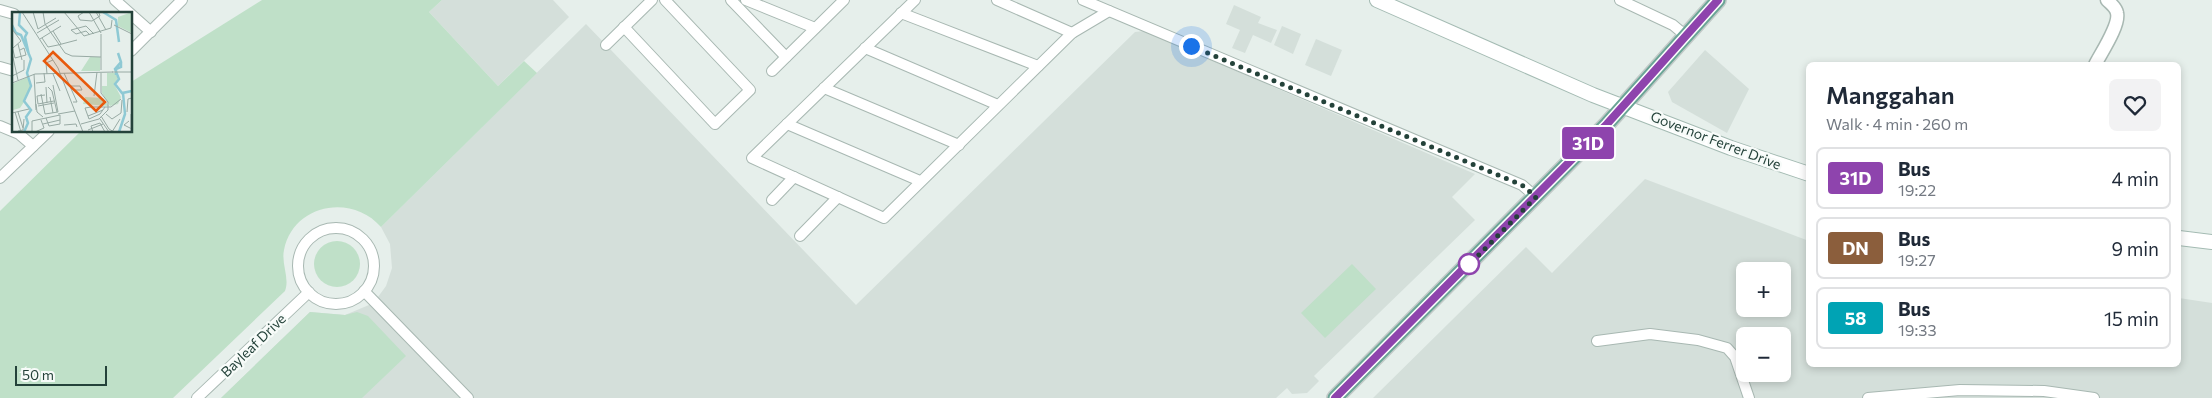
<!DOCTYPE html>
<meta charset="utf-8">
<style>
:root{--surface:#fff;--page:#f2f2f3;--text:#1f2937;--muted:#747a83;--line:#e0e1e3}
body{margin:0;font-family:Commissioner,sans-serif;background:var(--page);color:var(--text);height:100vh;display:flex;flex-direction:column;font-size:19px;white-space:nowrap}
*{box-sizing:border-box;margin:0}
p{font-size:16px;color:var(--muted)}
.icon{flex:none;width:28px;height:28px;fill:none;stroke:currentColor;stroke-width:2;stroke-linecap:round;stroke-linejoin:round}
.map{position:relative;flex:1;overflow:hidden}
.side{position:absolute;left:1806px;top:62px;width:375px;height:305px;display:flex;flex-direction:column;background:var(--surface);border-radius:8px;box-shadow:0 2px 8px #0003}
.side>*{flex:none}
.badge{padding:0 10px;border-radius:4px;font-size:18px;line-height:32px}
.buttons{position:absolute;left:1736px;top:262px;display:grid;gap:10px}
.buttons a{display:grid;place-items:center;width:55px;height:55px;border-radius:8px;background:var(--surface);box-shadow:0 2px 8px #0003;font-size:25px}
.scale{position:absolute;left:15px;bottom:12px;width:92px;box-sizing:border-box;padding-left:5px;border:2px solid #24423a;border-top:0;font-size:14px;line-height:18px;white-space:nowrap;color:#24423a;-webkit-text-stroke:4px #f7fbf9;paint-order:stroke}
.you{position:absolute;width:25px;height:25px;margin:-12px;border:4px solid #fff;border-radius:50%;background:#1a73e8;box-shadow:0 0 0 8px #1a73e833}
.map>.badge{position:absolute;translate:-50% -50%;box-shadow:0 0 0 2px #fff}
.round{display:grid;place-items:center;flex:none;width:52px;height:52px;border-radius:8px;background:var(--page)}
.summary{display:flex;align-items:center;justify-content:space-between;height:85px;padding:0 20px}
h1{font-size:24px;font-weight:600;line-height:38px}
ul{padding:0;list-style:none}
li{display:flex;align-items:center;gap:15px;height:62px;margin:0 10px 8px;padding:0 10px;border:2px solid var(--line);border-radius:8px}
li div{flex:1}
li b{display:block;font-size:19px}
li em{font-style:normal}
li .badge{min-width:55px;font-weight:700;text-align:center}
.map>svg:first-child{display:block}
.built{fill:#d4dfda;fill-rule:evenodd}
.green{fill:#bfe0c8}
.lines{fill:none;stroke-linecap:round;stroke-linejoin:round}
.minor-casing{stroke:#a8b8b2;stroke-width:12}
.tertiary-casing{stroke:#a8b8b2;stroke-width:15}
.secondary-casing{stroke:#a4bbb3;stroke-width:16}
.primary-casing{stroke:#c2cac8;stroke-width:18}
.minor{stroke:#fff;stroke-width:10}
.tertiary{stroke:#fff;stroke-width:12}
.secondary{stroke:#fff;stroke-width:14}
.primary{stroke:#6aa596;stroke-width:15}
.line-casing{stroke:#fff;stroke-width:11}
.line{stroke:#8e44ad;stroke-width:8}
.walk{stroke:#24423a;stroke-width:5;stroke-dasharray:0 9}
.stop-dot{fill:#fff;stroke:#8e44ad;stroke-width:2.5}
.labels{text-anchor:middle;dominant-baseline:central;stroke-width:4.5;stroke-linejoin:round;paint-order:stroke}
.street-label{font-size:14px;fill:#24423a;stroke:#f7fbf9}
.inset-river{fill:none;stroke:#8ec9d4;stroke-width:2.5}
.inset-road{fill:none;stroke:#98aaa4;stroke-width:1}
.view{fill:#e8590c;fill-opacity:0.15;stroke:#e8590c;stroke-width:2.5}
.inset-edge{fill:none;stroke:#24423a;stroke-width:2.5}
</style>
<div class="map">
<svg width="2212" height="398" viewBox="0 0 2212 398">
<rect width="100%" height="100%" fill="#e6efeb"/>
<g class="built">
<path d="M 442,0 L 553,0 L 569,17 L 498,86 L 429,12 Z"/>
<path d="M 1234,5 L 1261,17 L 1258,23 L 1277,30 L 1271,43 L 1253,35 L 1245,53 L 1232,48 L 1240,30 L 1226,24 Z"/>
<path d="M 586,24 L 856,305 L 1135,32 L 1144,31 L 1475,174 L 1452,197 L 1475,220 L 1314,376 L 1319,381 L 1307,393 L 1292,394 L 1287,388 L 1276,398 L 221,398 L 310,312 L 345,315 L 369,305 L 378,297 L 386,286 L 392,268 L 390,244 L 381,227 Z"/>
<path d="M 1282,26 L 1301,34 L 1293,54 L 1274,45 Z"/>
<path d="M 1316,39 L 1342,50 L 1331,76 L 1305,65 Z"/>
<path d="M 1705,50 L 1749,89 L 1727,133 L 1672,102 L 1668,92 Z"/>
<path d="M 1645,179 L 1809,241 L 1809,365 L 2179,365 L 2179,298 L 2212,303 L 2212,398 L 1373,398 L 1526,247 L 1552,273 ZM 1745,271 L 1782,271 L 1782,309 L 1745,309 ZM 1745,336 L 1782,336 L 1782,374 L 1745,374 Z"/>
</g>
<g class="green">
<path d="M 262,0 L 442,0 L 429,12 L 498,86 L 524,61 L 537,73 L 381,227 C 352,193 293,204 284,250 C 281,264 290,278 285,291 L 173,398 L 0,398 L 0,211 L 81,131 L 131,131 L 131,82 Z"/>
<circle cx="337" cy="264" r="23"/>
<path d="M 1352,264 L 1376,289 L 1325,338 L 1301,313 Z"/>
<path d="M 310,312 L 345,315 L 357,312 L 368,316 L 406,356 L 362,398 L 221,398 Z"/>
</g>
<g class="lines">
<g class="minor-casing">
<g id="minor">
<path d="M 115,0 L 151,32"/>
<path d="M 731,0 L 786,57"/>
<path d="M 746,0 L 815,28"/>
<path d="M 915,0 L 752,158 L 884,218 L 1072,33 L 1109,11"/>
<path d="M 997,0 L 1072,33"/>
<path d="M 1083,0 L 1522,185 L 1536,197"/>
<path d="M 1620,0 L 1673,25 L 1686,36"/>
<path d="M 0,10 L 14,14"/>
<path d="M 901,13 L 1038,66"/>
<path d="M 624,27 L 715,124 L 750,90 L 665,0"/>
<path d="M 606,45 L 652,0"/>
<path d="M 865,48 L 998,105"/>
<path d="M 131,51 L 182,0"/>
<path d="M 0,67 L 14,71"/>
<path d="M 772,71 L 844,0"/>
<path d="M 824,88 L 959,145"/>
<path d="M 787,124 L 920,181"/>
<path d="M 0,126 L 19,134 L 33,146"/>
<path d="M 0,178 L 49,131"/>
<path d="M 772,200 L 794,177"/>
<circle cx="336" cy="266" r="38"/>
<path d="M 800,236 L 838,197"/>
<path d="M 364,291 L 468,398"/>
<path d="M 1597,341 L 1650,334 L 1698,340 L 1727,348 L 1735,357 L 1749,398"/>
<path d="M 197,398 L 309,292"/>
<path d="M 1868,398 L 1960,390 L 2044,391 L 2094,398"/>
</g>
</g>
<g class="tertiary-casing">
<path id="tertiary" d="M 2095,65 C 2101,53 2120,25 2117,13 C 2116,7 2111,4 2107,0"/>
</g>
<g class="secondary-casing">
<g id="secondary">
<path d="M 1377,0 L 1593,95 L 1731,148 L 1809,174"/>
<path d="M 2179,238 L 2212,242"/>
</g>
</g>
<g class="primary-casing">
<path id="primary" d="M 1335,398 L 1607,124 L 1718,0"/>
</g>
<use href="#minor" class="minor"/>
<use href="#tertiary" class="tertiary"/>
<use href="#secondary" class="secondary"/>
<use href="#primary" class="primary"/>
</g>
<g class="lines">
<g class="line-casing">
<path id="line" d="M 1335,398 L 1607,124 L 1718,0"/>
</g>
<use href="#line" class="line"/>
<path class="walk" d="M 1191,46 L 1522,185 L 1536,197 L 1468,266 L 1469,264"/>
</g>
<circle class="stop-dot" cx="1469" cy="264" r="10"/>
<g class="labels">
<g class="street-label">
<text transform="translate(1716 140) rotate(21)">Governor Ferrer Drive</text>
<text transform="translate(253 345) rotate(-44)">Bayleaf Drive</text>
</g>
</g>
<g transform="translate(12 12)">
<rect width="120" height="120" fill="#e6efeb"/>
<path d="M 120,0 L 120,21 L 106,14 L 106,5 ZM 78,45 L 88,45 L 88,59 L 69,59 ZM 95,61 L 103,61 L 106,66 L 102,72 L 109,85 L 106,92 L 98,94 L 90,81 L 90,74 L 95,74 ZM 16,65 L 19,74 L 12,90 L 8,96 L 1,98 L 0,72 ZM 73,85 L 91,86 L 97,94 L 71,92 Z" fill="#bfe0c8"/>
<path class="inset-river" d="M 8,0 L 7,13 L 15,21 L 13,25 L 17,43M 91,0 L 104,8 L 107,30M 0,13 L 4,21 L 9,23 L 19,47 L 15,61 L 19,74 L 12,89 L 19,98 L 14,105 L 16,111 L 12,120M 106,41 L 109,50 L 103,57 L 107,67 L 103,72 L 110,81 L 120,79M 104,63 L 104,57 L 109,55 L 109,50M 107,120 L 113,102 L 111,81"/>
<path class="inset-road" d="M 10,0 L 46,56 L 71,120M 21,0 L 26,17 L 44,6M 31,0 L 33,12 L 53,41 L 60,44 L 89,45M 52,0 L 72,24 L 99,16 L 100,8M 72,0 L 66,4 L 68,8 L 80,9 L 88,4 L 87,1M 77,0 L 89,21M 84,0 L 94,18M 102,13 L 120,22M 0,17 L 9,29 L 1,36M 41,19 L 49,32M 25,21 L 47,8M 89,22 L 89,58M 78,23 L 74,19 L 64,22 L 59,18 L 74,14 L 82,22M 30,26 L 36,35 L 46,33M 28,27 L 49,14M 6,32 L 10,48M 46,33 L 65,28M 0,34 L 3,46 L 14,43 L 12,36 L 8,38M 0,41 L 6,68M 100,60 L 120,60M 52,61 L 65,90 L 61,90M 22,62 L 24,98M 35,62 L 34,51 L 41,48M 41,62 L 48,79M 0,64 L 12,58 L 12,48M 0,71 L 23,62 L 101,60M 24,71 L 33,70 L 32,61M 58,74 L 68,74 L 70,78 L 61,78M 34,75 L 35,91M 36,75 L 40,79 L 45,100M 29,82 L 33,102 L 46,100 L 41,73M 33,83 L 25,84 L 26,92 L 42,89M 82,84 L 85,60M 38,85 L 41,101M 24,92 L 25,100 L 31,105M 26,94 L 42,91M 93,95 L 88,102 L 77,107 L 73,96 L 79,95 L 99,95 L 109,87M 3,100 L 9,120M 6,100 L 11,116M 115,100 L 116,87 L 120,86M 0,101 L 17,97M 46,102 L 63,99M 94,102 L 100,107 L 109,101 L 110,88M 76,104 L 91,98M 89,104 L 97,117 L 102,120M 88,107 L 97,120M 117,109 L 112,113 L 120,117M 31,112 L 48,108M 69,112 L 87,107 L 96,98 L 96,90 L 89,81 L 89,61M 52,113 L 64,112 L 65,115M 76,118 L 91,112M 6,119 L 11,118 L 12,107M 20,120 L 20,109 L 48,103 L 48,112 L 37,114 L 34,106M 23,120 L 32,116 L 29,108M 81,120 L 79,114 L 88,111 L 93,120M 100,120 L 108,107M 119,120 L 119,102"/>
<path class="view" d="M 41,40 L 93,90 L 84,99 L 32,49 Z"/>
<rect width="120" height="120" class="inset-edge"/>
</g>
</svg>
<div class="buttons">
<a>+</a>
<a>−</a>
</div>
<div class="scale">50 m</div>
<div class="you" style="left:1191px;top:46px"></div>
<b class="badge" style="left:1588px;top:143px;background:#8e44ad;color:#fff">31D</b>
<section class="side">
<div class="summary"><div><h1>Manggahan</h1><p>Walk · 4 min · 260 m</p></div><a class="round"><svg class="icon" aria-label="heart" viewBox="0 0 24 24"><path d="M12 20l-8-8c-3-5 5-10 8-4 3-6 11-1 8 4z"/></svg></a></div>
<ul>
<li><span class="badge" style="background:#8e44ad;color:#fff">31D</span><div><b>Bus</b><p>19:22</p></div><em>4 min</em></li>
<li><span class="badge" style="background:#8b5e3c;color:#fff">DN</span><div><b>Bus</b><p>19:27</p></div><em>9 min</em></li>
<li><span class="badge" style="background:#00a3b4;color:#fff">58</span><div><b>Bus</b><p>19:33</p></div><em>15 min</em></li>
</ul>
</section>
</div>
